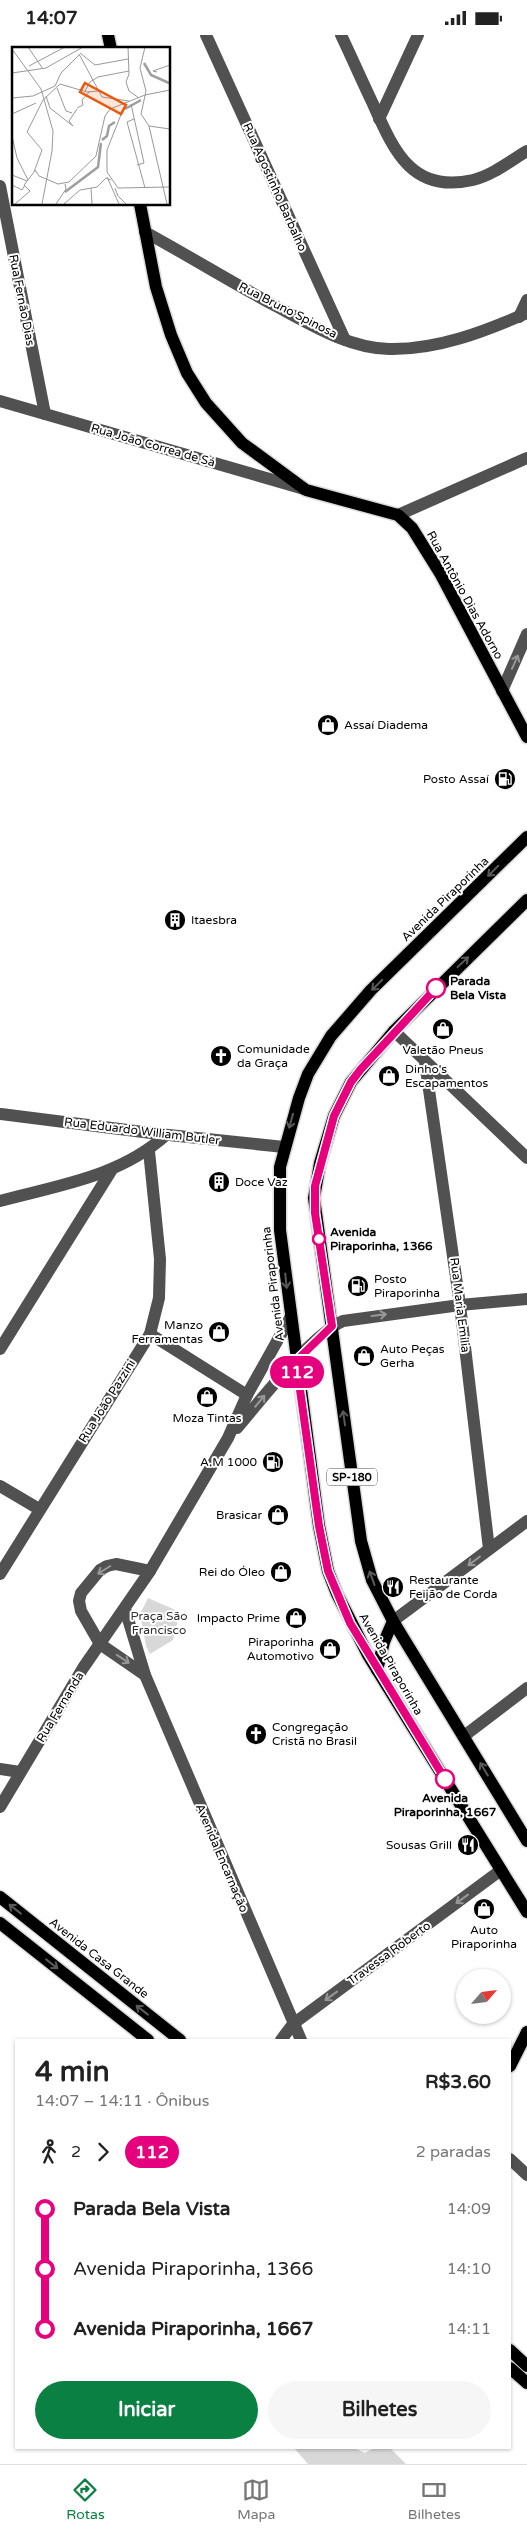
<!DOCTYPE html>
<html lang="pt">
<meta charset="utf-8">
<style>
:root{--surface:#fff;--page:#f6f6f6;--text:#222;--muted:#767676;--line:#e0e0e0;--accent:#0b8043}
body{margin:0;font-family:"Varela Round",sans-serif;background:var(--page);color:var(--text);height:100vh;display:flex;flex-direction:column;font-size:19px;white-space:nowrap}
*{box-sizing:border-box;margin:0}
p{font-size:16px;color:var(--muted)}
.icon{flex:none;width:28px;height:28px;fill:none;stroke:currentColor;stroke-width:2;stroke-linecap:round;stroke-linejoin:round}
.map{position:relative;flex:1;overflow:hidden}
.details{position:absolute;left:15px;top:2004px;width:496px;height:410px;display:flex;flex-direction:column;background:var(--surface);border-radius:0px;box-shadow:0 1px 4px #0004}
.details>*{flex:none}
.badge{padding:0 10px;border-radius:16px;font-size:18px;line-height:32px}
.needle{width:32px;rotate:62deg}
.fabs{position:absolute;left:456px;top:1934px;display:grid;gap:10px}
.fabs a{display:grid;place-items:center;width:55px;height:55px;border-radius:50%;background:var(--surface);box-shadow:0 1px 4px #0004;font-size:25px}
.map>.badge{position:absolute;translate:-50% -50%;box-shadow:0 0 0 2px #fff}
.legs{display:flex;align-items:center;gap:8px;height:55px;padding:0 20px;font-size:16px}
.legs p{margin-inline-start:auto}
.overview{display:flex;align-items:center;justify-content:space-between;height:85px;padding:0 20px}
h1{font-size:28px;font-weight:800;line-height:38px}
.button{display:flex;gap:10px;margin-top:auto;padding:10px 20px}
.button a{flex:1;height:58px;border-radius:30px;background:var(--accent);color:#fff;font-size:20px;font-weight:800;line-height:58px;text-align:center}
.button a+a{background:var(--page);color:var(--text)}
ul{padding:0 20px;list-style:none}
li{display:flex;align-items:center;gap:18px;height:60px;font-size:19px}
li i{display:grid;place-items:center;width:8px;height:100%;margin:0 6px;background:currentColor}
li i::after{content:'';width:12px;height:12px;margin:-6px;border:4px solid;border-radius:50%;background:var(--surface)}
li p{margin-inline-start:auto}
li:first-child i{background:linear-gradient(#0000 50%,currentColor 0)}
li:last-child i{background:linear-gradient(currentColor 50%,#0000 0)}
.status{display:flex;justify-content:space-between;align-items:center;height:35px;padding:0 25px;background:var(--surface);direction:ltr}
.status svg{height:14px;fill:currentColor}
.tabs{display:flex;justify-content:space-around;align-items:center;height:70px;border-top:1px solid var(--line);background:var(--surface);font-size:14px;color:var(--muted)}
.tabs a{display:grid;justify-items:center;gap:2px}
.tabs .on{color:var(--accent)}
.map>svg:first-child{display:block}
.green{fill:#d8d8d8}
.lines{fill:none;stroke-linecap:round;stroke-linejoin:round}
.major-casing{stroke:#dbdbdb;stroke-width:15}
.minor{stroke:#515151;stroke-width:12}
.major{stroke:#000;stroke-width:12}
.oneway{stroke:#979797}
.oneway2{stroke:#595959}
.line-1-casing{stroke:#fff;stroke-width:11}
.line-1{stroke:#e6007e;stroke-width:8}
.stop-1-dot{fill:#fff;stroke:#e6007e;stroke-width:2.5}
.labels{text-anchor:middle;dominant-baseline:central;stroke-width:4;stroke-linejoin:round;paint-order:stroke}
.shield{fill:#fff;stroke:#4c4c4c;stroke-width:1}
.shield-label{font-size:11px;font-weight:bold;fill:#000}
.street-label{font-size:12px;fill:#000;stroke:#fff}
.poi-label{font-size:12px;fill:#000;stroke:#fff;text-anchor:start}
.stop-label{font-size:12px;font-weight:bold;fill:#000;stroke:#fff;text-anchor:start}
.park-label{font-size:12px;fill:#2f2f2f;stroke:#fff}
.inset-river{fill:none;stroke:#9f9f9f;stroke-width:2.5}
.inset-road{fill:none;stroke:#999;stroke-width:1}
.view{fill:#e8590c;fill-opacity:0.15;stroke:#e8590c;stroke-width:2.5}
.inset-edge{fill:none;stroke:#000;stroke-width:2.5}
</style>
<div class="status"><b>14:07</b><svg viewBox="0 0 49 12"><path d="M0 12V9h3v3zM5 12V6h3v6zM10 12V3h3v9zM15 12V0h3v12zM26 1h20v11H26zM47 4h2v5h-2z"/></svg></div>
<div class="map">
<svg width="527" height="2429" viewBox="0 0 527 2429">
<rect width="100%" height="100%" fill="#fff"/>
<g class="green">
<path d="M 148,1563 L 180,1577 L 173,1605 L 150,1619 L 146,1611 L 140,1579 Z"/>
<path d="M 294,2413 L 354,2413 L 365,2418 L 374,2413 L 390,2413 L 406,2429 L 308,2429 Z"/>
</g>
<g class="lines">
<g class="major-casing">
<g id="major">
<path d="M 108,0 L 111,14"/>
<path d="M 140,169 L 156,252 L 171,300 L 187,338 L 206,368 L 242,408 L 306,455 L 398,480 L 412,493 L 440,538 L 527,702"/>
<path d="M 527,802 L 371,955 L 331,1001 L 308,1039 L 299,1063 L 280,1132 L 280,1195 L 319,1491 L 328,1536 L 337,1559 L 368,1620 L 527,1877"/>
<path d="M 527,865 L 394,996 L 351,1047 L 334,1081 L 320,1128 L 314,1163 L 361,1506 L 372,1545 L 393,1586 L 527,1806"/>
<path d="M 377,1635 L 384,1607 L 393,1586"/>
<path d="M 0,1862 L 180,2005"/>
<path d="M 0,1888 L 148,2005"/>
<path d="M 510,2031 L 527,1997"/>
<path d="M 510,2315 L 527,2331"/>
<path d="M 510,2333 L 527,2348"/>
</g>
</g>
<g class="minor">
<path d="M 206,0 L 345,305"/>
<path d="M 341,0 C 352,23 362,46 373,69 C 394,116 412,159 473,145 C 493,140 510,126 527,116"/>
<path d="M 379,84 L 418,0"/>
<path d="M 0,151 L 45,379"/>
<path d="M 145,197 C 187,220 228,245 270,268 C 307,287 346,313 389,314 C 437,315 483,297 527,278"/>
<path d="M 519,282 L 527,265"/>
<path d="M 0,366 L 304,454"/>
<path d="M 398,480 L 527,423"/>
<path d="M 502,656 L 527,599"/>
<path d="M 394,996 L 527,1123"/>
<path d="M 425,1027 L 460,1270 L 489,1514"/>
<path d="M 1,1079 L 159,1099 L 284,1112"/>
<path d="M 0,1166 C 59,1150 119,1142 166,1100"/>
<path d="M 150,1299 L 247,1360"/>
<path d="M 0,1314 L 111,1136"/>
<path d="M 237,1393 C 262,1364 310,1301 343,1286 L 460,1270 L 527,1264"/>
<path d="M 0,1451 L 39,1474"/>
<path d="M 0,1539 L 150,1299 L 159,1263 L 160,1224 L 149,1116"/>
<path d="M 125,1574 L 145,1640 L 301,2005"/>
<path d="M 393,1586 L 527,1486"/>
<path d="M 145,1640 L 100,1609 L 81,1576 L 79,1566 L 81,1558 L 100,1535 L 107,1531 L 116,1529 L 150,1536"/>
<path d="M 464,1701 L 527,1653"/>
<path d="M 0,1734 L 20,1737"/>
<path d="M 0,1772 L 83,1633 L 150,1536 L 228,1403 L 247,1360 L 290,1283"/>
<path d="M 281,2005 L 293,1989 L 501,1835"/>
<path d="M 510,2124 L 527,2140"/>
</g>
<use href="#major" class="major"/>
</g>
<defs><path id="oneway-shaft" d="M-6 0H5M1.5-3L5.5 0L1.5 3" fill="none" stroke-width="1.6" stroke-linecap="round" stroke-linejoin="round" transform="scale(1.25)"/></defs>
<g class="oneway">
<use href="#oneway-shaft" transform="translate(515 627) rotate(-66)"/>
<use href="#oneway-shaft" transform="translate(379 1280) rotate(-7)"/>
<use href="#oneway-shaft" transform="translate(260 1366) rotate(-50)"/>
<use href="#oneway-shaft" transform="translate(474 1526) rotate(143)"/>
<use href="#oneway-shaft" transform="translate(104 1535) rotate(148)"/>
<use href="#oneway-shaft" transform="translate(123 1624) rotate(33)"/>
<use href="#oneway-shaft" transform="translate(462 1864) rotate(144)"/>
<use href="#oneway-shaft" transform="translate(331 1961) rotate(144)"/>
</g>
<g class="oneway2">
<use href="#oneway-shaft" transform="translate(493 836) rotate(135)"/>
<use href="#oneway-shaft" transform="translate(463 927) rotate(-43)"/>
<use href="#oneway-shaft" transform="translate(377 950) rotate(135)"/>
<use href="#oneway-shaft" transform="translate(291 1086) rotate(106)"/>
<use href="#oneway-shaft" transform="translate(286 1246) rotate(84)"/>
<use href="#oneway-shaft" transform="translate(344 1383) rotate(-98)"/>
<use href="#oneway-shaft" transform="translate(372 1543) rotate(-110)"/>
<use href="#oneway-shaft" transform="translate(484 1734) rotate(-121)"/>
<use href="#oneway-shaft" transform="translate(15 1874) rotate(-142)"/>
<use href="#oneway-shaft" transform="translate(52 1929) rotate(38)"/>
<use href="#oneway-shaft" transform="translate(142 1975) rotate(-142)"/>
</g>
<g class="lines">
<g class="line-1-casing">
<path id="line-1" d="M 436,953 L 361,1034 L 351,1047 L 334,1081 L 315,1151 L 315,1178 L 332,1291 L 296,1326 L 319,1491 L 328,1536 L 350,1588 L 445,1744"/>
</g>
<use href="#line-1" class="line-1"/>
</g>
<defs>
<g id="shop-disc" transform="scale(1.125)"><circle r="9.5" fill="#000" stroke="#fff"/><path d="M-5-2.5h2.3a2.7 3.5 0 0 1 5.4 0H5L5.5 6h-11ZM-1.5-2.5h3a1.5 2.3 0 0 0-3 0Z" fill="#fff"/></g>
<g id="fuel-disc" transform="scale(1.125)"><circle r="9.5" fill="#000" stroke="#fff"/><path d="M-5.5-6h7V0h2V4h1.3V-2.5L3-4.5l.8-.8L6-3V5H2.5V1h-1V6h-7ZM-4.2-4.7v3.2H.2V-4.7Z" fill="#fff"/></g>
<g id="building-disc" transform="scale(1.125)"><circle r="9.5" fill="#000" stroke="#fff"/><path d="M-4-6H4V6H1V3H-1V6H-4ZM-2.5-4.3h1.7v1.8h-1.7ZM.8-4.3h1.7v1.8H.8ZM-2.5-1h1.7V.8h-1.7ZM.8-1h1.7V.8H.8Z" fill="#fff"/></g>
<g id="church-disc" transform="scale(1.125)"><circle r="9.5" fill="#000" stroke="#fff"/><path d="M-1.2-6h2.4v3.5h3.3v2.4h-3.3V6h-2.4V-.1h-3.3v-2.4h3.3Z" fill="#fff"/></g>
<g id="restaurant-disc" transform="scale(1.125)"><circle r="9.5" fill="#000" stroke="#fff"/><path d="M-5-6h1v4h1v-4h1v4h1v-4h1v5L-1.5 .5V6h-2V.5L-5-1ZM5-6V6H3V1.5H1.5Q1.5-4 5-6Z" fill="#fff"/></g>
</defs>
<g fill-rule="evenodd">
<use href="#shop-disc" x="328" y="690"/>
<use href="#fuel-disc" x="505" y="744"/>
<use href="#building-disc" x="175" y="885"/>
<use href="#shop-disc" x="443" y="994"/>
<use href="#church-disc" x="221" y="1021"/>
<use href="#shop-disc" x="389" y="1041"/>
<use href="#building-disc" x="219" y="1147"/>
<use href="#fuel-disc" x="358" y="1251"/>
<use href="#shop-disc" x="219" y="1297"/>
<use href="#shop-disc" x="364" y="1321"/>
<use href="#shop-disc" x="207" y="1362"/>
<use href="#fuel-disc" x="273" y="1427"/>
<use href="#shop-disc" x="278" y="1480"/>
<use href="#shop-disc" x="281" y="1537"/>
<use href="#restaurant-disc" x="393" y="1552"/>
<use href="#shop-disc" x="296" y="1583"/>
<use href="#shop-disc" x="330" y="1614"/>
<use href="#church-disc" x="256" y="1699"/>
<use href="#restaurant-disc" x="468" y="1810"/>
<use href="#shop-disc" x="484" y="1874"/>
</g>
<g class="stop-1-dot">
<circle cx="436" cy="953" r="9"/>
<circle cx="319" cy="1204" r="6"/>
<circle cx="445" cy="1744" r="9"/>
</g>
<g class="labels">
<rect class="shield" x="327" y="1433.5" width="50" height="17" rx="4"/>
<g class="shield-label">
<text x="352" y="1442">SP-180</text>
</g>
<g class="street-label">
<text transform="translate(275 152) rotate(66)">Rua Agostinho Barbalho</text>
<text transform="translate(22 265) rotate(79)">Rua Fernão Dias</text>
<text transform="translate(288 275) rotate(27)">Rua Bruno Spinosa</text>
<text transform="translate(153 410) rotate(16)">Rua João Correa de Sá</text>
<text transform="translate(465 560) rotate(61)">Rua Antônio Dias Adorno</text>
<text transform="translate(445 864) rotate(-44)">Avenida Piraporinha</text>
<text transform="translate(142 1096) rotate(7)">Rua Eduardo William Butler</text>
<text transform="translate(273 1249) rotate(-97)">Avenida Piraporinha</text>
<text transform="translate(460 1270) rotate(83)">Rua Maria Emília</text>
<text transform="translate(107 1366) rotate(-58)">Rua João Pazzini</text>
<text transform="translate(391 1629) rotate(60)">Avenida Piraporinha</text>
<text transform="translate(60 1672) rotate(-59)">Rua Fernanda</text>
<text transform="translate(222 1823) rotate(67)">Avenida Encarnação</text>
<text transform="translate(389 1918) rotate(-36)">Travessa Roberto</text>
<text transform="translate(99 1923) rotate(38)">Avenida Casa Grande</text>
</g>
<g class="poi-label">
<text x="344" y="690">Assaí Diadema</text>
<text x="489" y="744" text-anchor="end">Posto Assaí</text>
<text x="191" y="885">Itaesbra</text>
<text x="237" y="1014">Comunidade<tspan x="237" dy="14">da Graça</tspan></text>
<text x="443" y="1015" text-anchor="middle">Valetão Pneus</text>
<text x="405" y="1034">Dinho's<tspan x="405" dy="14">Escapamentos</tspan></text>
<text x="235" y="1147">Doce Vaz</text>
<text x="374" y="1244">Posto<tspan x="374" dy="14">Piraporinha</tspan></text>
<text x="203" y="1290" text-anchor="end">Manzo<tspan x="203" dy="14">Ferramentas</tspan></text>
<text x="380" y="1314">Auto Peças<tspan x="380" dy="14">Gerha</tspan></text>
<text x="207" y="1383" text-anchor="middle">Moza Tintas</text>
<text x="257" y="1427" text-anchor="end">A.M 1000</text>
<text x="262" y="1480" text-anchor="end">Brasicar</text>
<text x="265" y="1537" text-anchor="end">Rei do Óleo</text>
<text x="409" y="1545">Restaurante<tspan x="409" dy="14">Feijão de Corda</tspan></text>
<text x="280" y="1583" text-anchor="end">Impacto Prime</text>
<text x="314" y="1607" text-anchor="end">Piraporinha<tspan x="314" dy="14">Automotivo</tspan></text>
<text x="272" y="1692">Congregação<tspan x="272" dy="14">Cristã no Brasil</tspan></text>
<text x="452" y="1810" text-anchor="end">Sousas Grill</text>
<text x="484" y="1895" text-anchor="middle">Auto<tspan x="484" dy="14">Piraporinha</tspan></text>
</g>
<g class="stop-label">
<text x="450" y="946">Parada<tspan x="450" dy="14">Bela Vista</tspan></text>
<text x="330" y="1197">Avenida<tspan x="330" dy="14">Piraporinha, 1366</tspan></text>
<text x="445" y="1763" text-anchor="middle">Avenida<tspan x="445" dy="14">Piraporinha, 1667</tspan></text>
</g>
<g class="park-label">
<text x="159" y="1581">Praça São<tspan x="159" dy="14">Francisco</tspan></text>
</g>
</g>
<g transform="translate(12 12)">
<rect width="158" height="158" fill="#fff"/>
<path class="inset-river" d="M 132,16 L 139,28 L 157,36M 113,62 L 129,53M 90,93 L 95,89 L 97,79 L 103,75M 53,145 L 86,120 L 89,96"/>
<path class="inset-road" d="M 16,0 L 31,22M 116,0 L 117,27 L 114,35 L 117,44 L 127,51M 133,0 L 128,21 L 134,44 L 129,67 L 137,79 L 155,157M 0,2 L 29,42 L 41,84 L 40,104 L 30,157M 68,6 L 83,18 L 116,12M 67,7 L 90,50 L 117,54M 17,19 L 53,0M 145,25 L 141,24 L 158,18M 0,26 L 34,21 L 71,0M 45,41 L 54,64 L 60,66M 73,44 L 78,35 L 86,30 L 117,24M 34,49 L 38,61 L 61,79 L 57,74 L 65,62M 0,51 L 21,49 L 43,39 L 49,26 L 67,8M 114,55 L 95,103 L 95,125 L 106,141 L 158,140M 119,57 L 132,116 L 125,118M 65,61 L 71,58 L 70,53 L 78,44M 0,67 L 24,56M 122,72 L 115,75 L 133,141M 137,79 L 158,82M 0,89 L 5,111 L 16,133M 23,123 L 27,129 L 46,137 L 57,135 L 84,109 L 93,69 L 98,62 L 133,48 L 158,43M 0,128 L 15,134M 95,130 L 107,157M 0,138 L 10,143 L 13,138M 79,141 L 80,157M 103,141 L 106,149 L 114,157M 3,157 L 18,144 L 12,138 L 22,125 L 30,103 L 15,85 L 31,53 L 48,37 L 75,45 L 87,44M 44,157 L 54,142 L 53,137M 52,157 L 68,143 L 85,140 L 94,131 L 99,133"/>
<path class="view" d="M 73,36 L 114,58 L 109,67 L 68,45 Z"/>
<rect width="158" height="158" class="inset-edge"/>
</g>
</svg>
<div class="fabs">
<a><svg class="needle" viewBox="-14 -14 28 28"><path d="M0-13l5 13h-10z" fill="#e53935"/><path d="M0 13l5-13h-10z" fill="#767676"/></svg></a>
</div>
<b class="badge" style="left:297px;top:1337px;background:#e6007e;color:#fff">112</b>
<section class="details">
<div class="overview"><div><h1>4 min</h1><p>14:07 – 14:11 · Ônibus</p></div><b>R$3.60</b></div>
<div class="legs"><svg class="icon" aria-label="walk" viewBox="0 0 24 24"><circle cx="13" cy="4" r="2"/><path d="M13 8l-2 6 4 7M11 14l-3 7M7 12l3-4h3l4 4"/></svg>2<svg class="icon" aria-label="forward" viewBox="0 0 24 24"><path d="M9 5l7 7-7 7"/></svg><b class="badge" style="background:#e6007e;color:#fff">112</b><p>2 paradas</p></div>
<ul>
<li><i style="color:#e6007e"></i><b>Parada Bela Vista</b><p>14:09</p></li>
<li><i style="color:#e6007e"></i><span>Avenida Piraporinha, 1366</span><p>14:10</p></li>
<li><i style="color:#e6007e"></i><b>Avenida Piraporinha, 1667</b><p>14:11</p></li>
</ul>
<div class="button"><a>Iniciar</a><a>Bilhetes</a></div>
</section>
</div>
<nav class="tabs">
<a class="on"><svg class="icon" aria-label="directions" viewBox="0 0 24 24"><path d="M12 3l9 9-9 9-9-9zM9 14v-3h6M13 9l2 2-2 2"/></svg>Rotas</a>
<a><svg class="icon" aria-label="map" viewBox="0 0 24 24"><path d="M3 6l6-2 6 2 6-2v14l-6 2-6-2-6 2zM9 4v14M15 6v14"/></svg>Mapa</a>
<a><svg class="icon" aria-label="tickets" viewBox="0 0 24 24"><path d="M3 7h18v10H3zM15 7v10"/></svg>Bilhetes</a>
</nav>
